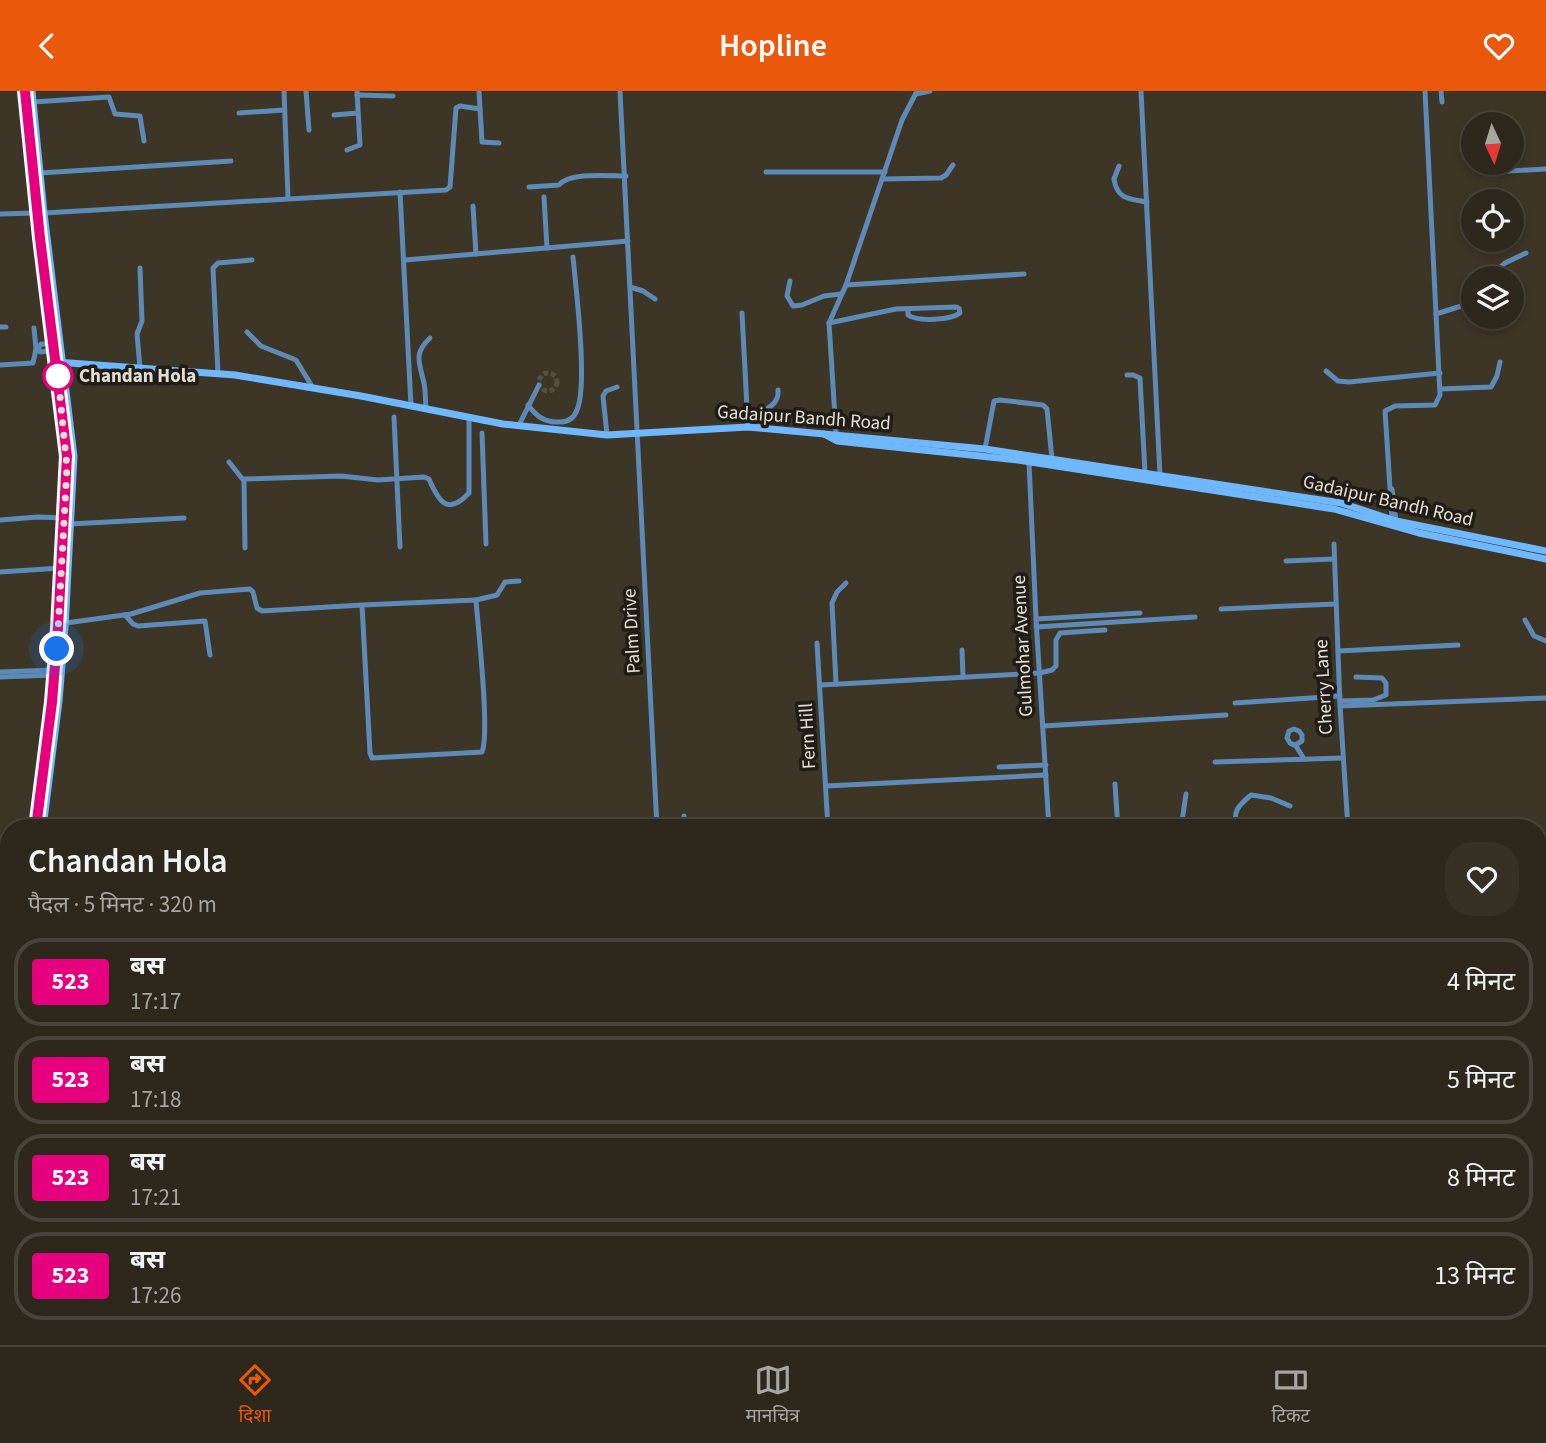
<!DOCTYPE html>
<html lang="hi">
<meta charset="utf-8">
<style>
:root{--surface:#2e281c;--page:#363025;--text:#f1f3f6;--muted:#a7a6a3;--line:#49443b;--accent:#ea580c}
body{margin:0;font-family:"Source Sans 3","Noto Sans Devanagari",sans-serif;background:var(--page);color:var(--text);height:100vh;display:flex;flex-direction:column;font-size:26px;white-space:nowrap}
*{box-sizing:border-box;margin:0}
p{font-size:23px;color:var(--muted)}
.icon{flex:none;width:38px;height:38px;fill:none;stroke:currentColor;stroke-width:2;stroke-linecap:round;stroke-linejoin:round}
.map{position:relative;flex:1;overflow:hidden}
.details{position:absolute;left:0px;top:728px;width:1547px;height:527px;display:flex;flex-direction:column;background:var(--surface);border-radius:28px 28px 0 0;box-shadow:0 4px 10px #0003,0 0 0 2px var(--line)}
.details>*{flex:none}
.badge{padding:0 14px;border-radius:5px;font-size:24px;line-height:46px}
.needle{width:46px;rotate:176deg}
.controls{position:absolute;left:1461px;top:21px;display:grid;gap:14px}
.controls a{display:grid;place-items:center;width:63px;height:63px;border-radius:50%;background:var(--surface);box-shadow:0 4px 10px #0003,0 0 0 2px var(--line);font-size:35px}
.you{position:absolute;width:35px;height:35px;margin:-18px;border:5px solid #fff;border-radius:50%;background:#1a73e8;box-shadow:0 0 0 10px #1a73e833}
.map>.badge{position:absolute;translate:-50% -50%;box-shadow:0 0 0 4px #fff}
.round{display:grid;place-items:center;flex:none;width:74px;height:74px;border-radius:28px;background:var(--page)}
.overview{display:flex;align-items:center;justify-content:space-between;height:119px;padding:0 28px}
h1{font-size:33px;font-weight:600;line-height:52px}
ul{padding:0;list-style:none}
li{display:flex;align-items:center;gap:21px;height:88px;margin:0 14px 10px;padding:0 14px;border:4px solid var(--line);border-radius:28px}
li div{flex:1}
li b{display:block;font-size:26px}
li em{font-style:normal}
li .badge{min-width:77px;font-weight:700;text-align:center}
header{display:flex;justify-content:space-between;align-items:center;height:91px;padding:0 28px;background:var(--accent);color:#fff;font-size:32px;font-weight:600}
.menu{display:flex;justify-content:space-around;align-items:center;height:98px;border-top:2px solid var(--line);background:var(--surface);font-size:19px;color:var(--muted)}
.menu a{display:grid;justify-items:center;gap:4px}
.menu .active{color:var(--accent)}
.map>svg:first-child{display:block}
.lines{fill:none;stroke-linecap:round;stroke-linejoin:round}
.street-tunnel{stroke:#564e40;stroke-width:5;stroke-dasharray:5 2.5;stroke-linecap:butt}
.street{stroke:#5d8ab6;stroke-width:5}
.secondary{stroke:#6fb8fe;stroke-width:7}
.line-casing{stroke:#fff;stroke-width:16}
.line{stroke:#e6007e;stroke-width:10}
.walk{stroke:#e3dfd5;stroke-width:7;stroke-dasharray:0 12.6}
.stop-dot{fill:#fff;stroke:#e6007e;stroke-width:3.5}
.labels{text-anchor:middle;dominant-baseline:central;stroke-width:7;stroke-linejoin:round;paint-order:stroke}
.stop-label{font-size:19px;font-weight:bold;fill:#e3dfd5;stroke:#211d16;text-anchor:start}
.street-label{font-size:19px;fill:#e3dfd5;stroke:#211d16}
</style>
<header><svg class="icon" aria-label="back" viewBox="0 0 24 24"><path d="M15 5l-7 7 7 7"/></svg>Hopline<svg class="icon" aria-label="heart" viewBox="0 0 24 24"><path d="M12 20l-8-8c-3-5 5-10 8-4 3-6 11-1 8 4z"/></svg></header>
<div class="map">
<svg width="1546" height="1254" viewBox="0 0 1546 1254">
<rect width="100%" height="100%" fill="#3d3526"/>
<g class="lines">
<circle class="street-tunnel" cx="548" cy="291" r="9"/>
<g class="street">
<path d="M 284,0 L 288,107"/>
<path d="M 306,0 L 309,39"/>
<path d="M 479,0 L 482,51 L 499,52"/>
<path d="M 620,0 L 657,737"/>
<path d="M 1141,0 L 1160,385"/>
<path d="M 1441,0 L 1442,11"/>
<path d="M 916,3 L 930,0"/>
<path d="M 357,4 L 393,5"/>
<path d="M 33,11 L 109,6 L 115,23 L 140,25 L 144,50"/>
<path d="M 239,22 L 284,19"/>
<path d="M 334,24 L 358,22"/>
<path d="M 347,59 L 360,54 L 357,0"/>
<path d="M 1119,75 L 1114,88 C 1117,108 1129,108 1147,111"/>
<path d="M 1508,80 L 1546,78"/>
<path d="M 766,81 L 885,81"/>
<path d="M 40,82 L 231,70"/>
<path d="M 883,88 L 941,87 L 946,84 L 953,74"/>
<path d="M 529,96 L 559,94 C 570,81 608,85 626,85"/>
<path d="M 400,101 L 411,315"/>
<path d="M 544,106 L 547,157"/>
<path d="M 473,115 L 476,163"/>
<path d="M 44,122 L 446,99 L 450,96 L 456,17 L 460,15 L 480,18"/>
<path d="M 0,123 L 37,122"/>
<path d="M 405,169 L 628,150"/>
<path d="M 140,177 L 142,230 L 137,243 L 140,277"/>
<path d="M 1489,187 L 1505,172 L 1526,162"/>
<path d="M 790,190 L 787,205 L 793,215 L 802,214 L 824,205 L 841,203"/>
<path d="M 846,194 L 1024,183"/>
<path d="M 630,196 L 643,200 L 655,208"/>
<path d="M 742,222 L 748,336"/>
<path d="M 1436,223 L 1474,211"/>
<path d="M 829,232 L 896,218 L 956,216 L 959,217 L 960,222 C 951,229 918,231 908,224 L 908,218"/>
<path d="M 0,236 L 6,236"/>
<path d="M 34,237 L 36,258"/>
<path d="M 247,241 L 261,255 L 296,269 L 313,297"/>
<path d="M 54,253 L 41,253 L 38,258 L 40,261 L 55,259"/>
<path d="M 0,274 L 33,272 L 36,258 L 38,258"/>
<path d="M 1326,280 L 1338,290 L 1349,291 L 1440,282"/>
<path d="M 218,283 L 213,177 L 218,172 L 252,169"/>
<path d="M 1127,284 L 1133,284 L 1140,287 L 1145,382"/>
<path d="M 1440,298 L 1491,296 L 1497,285 L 1500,271"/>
<path d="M 528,314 C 536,325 545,332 560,331 C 568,331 574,327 577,319 C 588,294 576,198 573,166"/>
<path d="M 426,318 C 425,308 426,297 423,288 C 418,269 415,261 430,247"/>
<path d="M 394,326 L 400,456"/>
<path d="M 519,334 L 539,294"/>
<path d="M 758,336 L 760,322 C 770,316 779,312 778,299"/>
<path d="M 482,342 L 486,453"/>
<path d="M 836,342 L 829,232 L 846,194 L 902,29 L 917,0"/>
<path d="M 607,344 L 603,305 L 606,300 L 617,296"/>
<path d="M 985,358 L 994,310 L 1000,309 L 1043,314 L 1047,318 L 1052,368"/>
<path d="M 229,371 L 244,390 L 245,457"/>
<path d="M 1029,371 L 1036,528 L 1049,737"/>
<path d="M 244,388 L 341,385 L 378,389 L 424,386 L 429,388 C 438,409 447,426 469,402 L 469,326"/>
<path d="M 1392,398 L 1396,430"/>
<path d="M 1392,428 L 1385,320 L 1395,315 L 1435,314 L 1440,304 L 1425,0"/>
<path d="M 0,429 L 38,426 L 64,427"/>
<path d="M 70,433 L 184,427"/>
<path d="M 1334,453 L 1340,615 L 1348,737"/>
<path d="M 1286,470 L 1334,468"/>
<path d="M 0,481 L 61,477"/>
<path d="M 476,509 L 497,504 L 505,491 L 519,490"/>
<path d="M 1221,518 L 1336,513"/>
<path d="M 125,524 L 133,533 L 138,535 L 205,530 L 210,564"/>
<path d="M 1036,528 L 1140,522"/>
<path d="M 1525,529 L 1534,545 L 1546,550"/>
<path d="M 66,532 L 131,523 L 200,502 L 250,498 L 253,501 L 257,517 L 262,520 L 362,514 L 370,662 L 372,667 L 482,661 C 490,642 478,536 476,509 L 362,514"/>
<path d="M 1036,536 L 1195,526"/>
<path d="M 817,552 L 828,737"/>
<path d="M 962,559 L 963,586"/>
<path d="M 1338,560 L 1458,554"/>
<path d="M 0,581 L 55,579"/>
<path d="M 0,586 L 54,584"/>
<path d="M 836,593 L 832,512 L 837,501 L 846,492"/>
<path d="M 821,594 L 1040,582 L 1052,579 L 1056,575 L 1056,549 L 1060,542 L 1105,539"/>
<path d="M 1340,610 L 1373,609 L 1386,604 L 1386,592 L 1382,587 L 1356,586"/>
<path d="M 1235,612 L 1340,605"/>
<path d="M 1340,615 L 1546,607"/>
<path d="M 1043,635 L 1226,624"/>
<path d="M 1295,654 L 1302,650 L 1302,644 L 1299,640 L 1294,638 L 1289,640 L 1287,647 L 1290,652 L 1296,655 L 1304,668"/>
<path d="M 1215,671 L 1343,667"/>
<path d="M 999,676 L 1046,674"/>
<path d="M 1115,693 L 1118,737"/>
<path d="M 826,695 L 1046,684"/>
<path d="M 684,737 L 684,725"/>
<path d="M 1181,737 L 1186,703"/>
<path d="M 1238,737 C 1231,721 1239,714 1251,704 L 1271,707 L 1290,715"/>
<path d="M 1538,755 L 1546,754"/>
<path d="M 0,905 L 9,904"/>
<path d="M 0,1103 L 9,1102"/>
<path d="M 1538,1114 L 1546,1112"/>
<path d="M 1538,1195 L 1546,1198"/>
<path d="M 0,1203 L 9,1203"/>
<path d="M 4,1236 L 9,1236"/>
<path d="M 111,1246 L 114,1254"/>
<path d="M 685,1246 L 685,1254"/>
<path d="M 735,1246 L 752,1253 L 818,1250"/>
<path d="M 1492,1246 L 1497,1254"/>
<path d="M 909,1254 L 969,1250 L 986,1246"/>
<path d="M 1150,1254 L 1154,1250 L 1205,1247"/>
<path d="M 1528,1254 L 1546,1253"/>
</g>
<g class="secondary">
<path d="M 25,0 L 37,122 L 67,365 L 58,537 L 52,611 L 36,737"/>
<path d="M 32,0 L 44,122 L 74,365 L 65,537 L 59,610 L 43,737"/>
<path d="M 56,271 L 235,284 L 361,305 L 503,333 L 607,344 L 748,336 L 985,358 L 1341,412 L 1396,430 L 1546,460"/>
<path d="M 824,343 L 837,350 L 1018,369 L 1334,418 L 1419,442 L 1546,468"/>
<path d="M 39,1254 L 43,1246"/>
<path d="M 46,1254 L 50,1246"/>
</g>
</g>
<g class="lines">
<g class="line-casing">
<path id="line" d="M 25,0 L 40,147 L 67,365 L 58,537 L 52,611 L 36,737"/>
</g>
<use href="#line" class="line"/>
<path class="walk" d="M 57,558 L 67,376 L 58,285"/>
</g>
<circle class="stop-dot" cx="58" cy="285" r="14"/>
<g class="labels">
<g class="stop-label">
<text x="79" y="285">Chandan Hola</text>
</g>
<g class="street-label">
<text transform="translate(804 327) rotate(4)">Gadaipur Bandh Road</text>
<text transform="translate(1388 410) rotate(13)">Gadaipur Bandh Road</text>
<text transform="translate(632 540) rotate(-93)">Palm Drive</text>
<text transform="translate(1023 555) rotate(-93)">Gulmohar Avenue</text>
<text transform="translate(1324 596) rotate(-93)">Cherry Lane</text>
<text transform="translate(808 645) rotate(-93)">Fern Hill</text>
</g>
</g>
</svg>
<div class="controls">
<a><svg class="needle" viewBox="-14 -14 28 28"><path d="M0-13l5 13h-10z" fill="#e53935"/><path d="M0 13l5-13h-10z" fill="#a7a6a3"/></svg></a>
<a><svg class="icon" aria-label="locate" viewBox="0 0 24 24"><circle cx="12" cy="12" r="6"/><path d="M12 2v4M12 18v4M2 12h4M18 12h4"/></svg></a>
<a><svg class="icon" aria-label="layers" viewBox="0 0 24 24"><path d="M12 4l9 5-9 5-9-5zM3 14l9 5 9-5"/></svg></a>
</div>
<div class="you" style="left:57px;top:558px"></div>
<section class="details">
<div class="overview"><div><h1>Chandan Hola</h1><p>पैदल · 5 मिनट · 320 m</p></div><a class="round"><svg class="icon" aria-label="heart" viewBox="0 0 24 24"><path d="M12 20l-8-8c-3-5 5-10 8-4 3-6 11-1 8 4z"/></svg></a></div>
<ul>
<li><span class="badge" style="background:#e6007e;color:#fff">523</span><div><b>बस</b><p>17:17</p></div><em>4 मिनट</em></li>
<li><span class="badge" style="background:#e6007e;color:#fff">523</span><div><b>बस</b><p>17:18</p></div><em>5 मिनट</em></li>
<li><span class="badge" style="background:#e6007e;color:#fff">523</span><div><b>बस</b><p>17:21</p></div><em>8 मिनट</em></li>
<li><span class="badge" style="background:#e6007e;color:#fff">523</span><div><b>बस</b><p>17:26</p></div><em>13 मिनट</em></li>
</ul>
</section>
</div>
<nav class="menu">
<a class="active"><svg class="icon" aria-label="directions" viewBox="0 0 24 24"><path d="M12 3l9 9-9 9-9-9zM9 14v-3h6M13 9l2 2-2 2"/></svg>दिशा</a>
<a><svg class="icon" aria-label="map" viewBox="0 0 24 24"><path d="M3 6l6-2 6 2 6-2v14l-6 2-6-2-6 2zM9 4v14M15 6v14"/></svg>मानचित्र</a>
<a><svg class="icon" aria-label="tickets" viewBox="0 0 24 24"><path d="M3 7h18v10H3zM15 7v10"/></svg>टिकट</a>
</nav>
